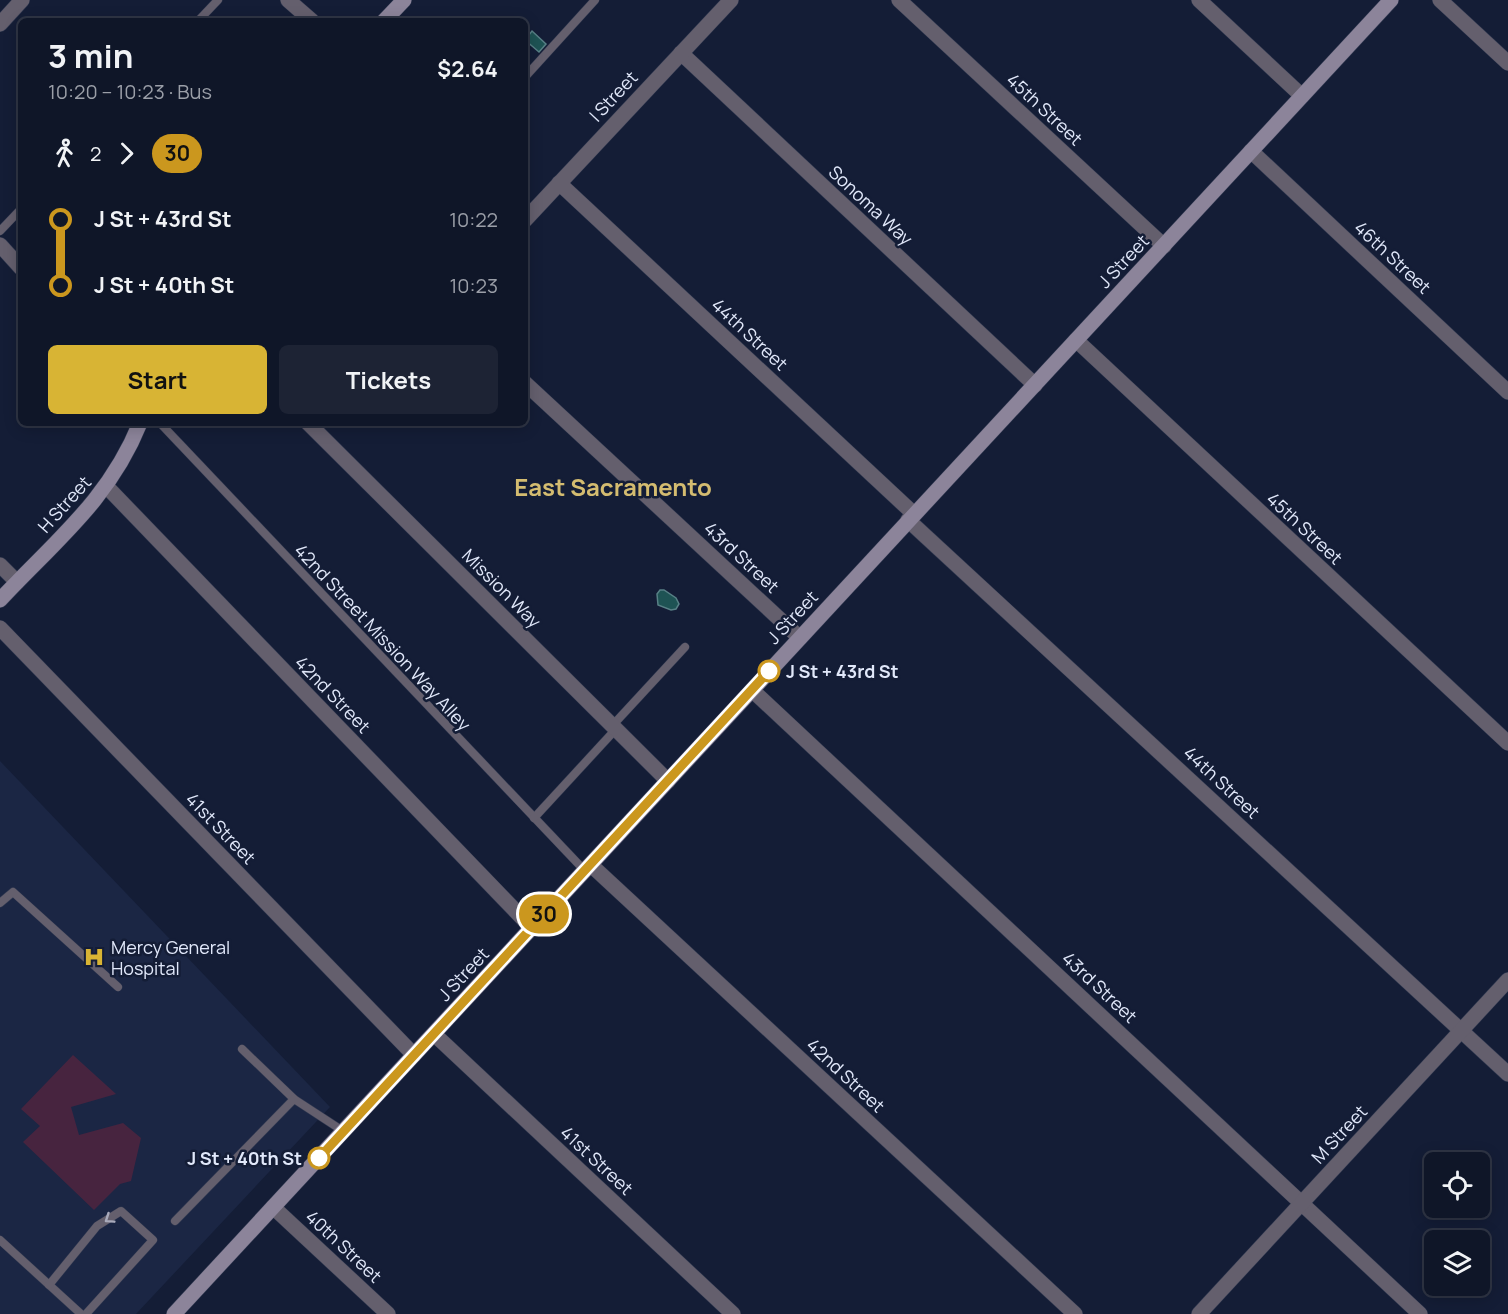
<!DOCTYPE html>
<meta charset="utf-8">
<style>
:root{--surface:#0f1628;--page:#1d2334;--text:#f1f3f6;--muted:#9b9fa8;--line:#2f3545;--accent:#d8b434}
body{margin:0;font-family:Manrope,sans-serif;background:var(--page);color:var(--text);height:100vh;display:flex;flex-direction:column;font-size:22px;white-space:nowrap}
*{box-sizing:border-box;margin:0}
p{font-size:20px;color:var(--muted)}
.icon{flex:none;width:33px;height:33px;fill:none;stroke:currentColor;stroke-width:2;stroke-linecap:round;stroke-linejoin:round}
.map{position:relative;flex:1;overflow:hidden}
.details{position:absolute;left:18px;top:18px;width:510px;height:408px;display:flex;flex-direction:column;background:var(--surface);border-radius:9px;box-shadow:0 3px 15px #0003,0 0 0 2px var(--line)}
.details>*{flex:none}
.badge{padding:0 12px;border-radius:20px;font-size:21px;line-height:39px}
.buttons{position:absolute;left:1424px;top:1152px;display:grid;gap:12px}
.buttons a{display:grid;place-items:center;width:66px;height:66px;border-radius:9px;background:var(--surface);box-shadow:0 3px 15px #0003,0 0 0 2px var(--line);font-size:30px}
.map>.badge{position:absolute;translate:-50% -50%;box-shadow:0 0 0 3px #fff}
.legs{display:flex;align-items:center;gap:9px;height:66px;padding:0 30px;font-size:20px}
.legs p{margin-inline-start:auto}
.headline{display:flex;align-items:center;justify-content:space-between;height:102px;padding:0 30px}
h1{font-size:33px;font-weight:700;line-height:45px}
.button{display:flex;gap:12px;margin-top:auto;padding:12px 30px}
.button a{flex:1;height:69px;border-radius:9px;background:var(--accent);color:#111;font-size:24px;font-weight:700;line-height:69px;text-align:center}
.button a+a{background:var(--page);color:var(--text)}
ul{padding:0 30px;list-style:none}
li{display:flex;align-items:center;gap:21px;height:66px;font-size:22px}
li i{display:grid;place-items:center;width:9px;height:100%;margin:0 8px;background:currentColor}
li i::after{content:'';width:15px;height:15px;margin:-8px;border:4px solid;border-radius:50%;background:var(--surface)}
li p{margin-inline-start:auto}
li:first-child i{background:linear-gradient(#0000 50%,currentColor 0)}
li:last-child i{background:linear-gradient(currentColor 50%,#0000 0)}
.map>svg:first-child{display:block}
.built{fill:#1b2644}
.green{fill:#47243f}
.water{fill:#1e5354;stroke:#588086;stroke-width:1.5}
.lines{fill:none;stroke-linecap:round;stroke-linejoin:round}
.service-casing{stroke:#313951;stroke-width:9}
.minor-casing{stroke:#313951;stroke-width:16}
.tertiary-casing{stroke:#313951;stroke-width:16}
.secondary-casing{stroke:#313951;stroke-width:16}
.service{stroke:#645f6d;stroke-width:8}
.minor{stroke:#645f6d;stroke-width:15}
.tertiary{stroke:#645f6d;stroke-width:15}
.secondary{stroke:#8c849a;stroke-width:15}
.oneway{stroke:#a9aabb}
.line-1-casing{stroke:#fff;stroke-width:14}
.line-1{stroke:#cb971e;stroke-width:9}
.stop-1-dot{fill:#fff;stroke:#cb971e;stroke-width:3}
.labels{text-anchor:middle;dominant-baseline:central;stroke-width:5;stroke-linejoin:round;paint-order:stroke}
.street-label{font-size:18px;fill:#e1e8fa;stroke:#141d36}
.stop-label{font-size:18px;font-weight:bold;fill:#e1e8fa;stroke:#141d36;text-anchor:start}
.poi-label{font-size:18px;fill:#e1e8fa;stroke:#141d36;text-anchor:start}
.district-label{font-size:24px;font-weight:bold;fill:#d4bc70;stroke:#141d36}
</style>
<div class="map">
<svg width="1508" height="1314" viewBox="0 0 1508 1314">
<rect width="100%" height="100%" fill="#141d36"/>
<path class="built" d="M 0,761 L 330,1107 L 136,1314 L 0,1314 Z"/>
<path class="green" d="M 73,1055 L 116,1094 L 71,1107 L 79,1135 L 123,1123 L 141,1138 L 131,1181 L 120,1184 L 94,1210 L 23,1142 L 40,1126 L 21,1109 Z"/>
<g class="water">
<path d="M 532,31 L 546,44 L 539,52 L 525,40 Z"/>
<path d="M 660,590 L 664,590 L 676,598 L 679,604 L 676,609 L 671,610 L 658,605 L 657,594 Z"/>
</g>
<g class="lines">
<g class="service-casing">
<g id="service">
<path d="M 198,21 L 218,0"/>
<path d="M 525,77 L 595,0"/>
<path d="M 0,231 L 21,209"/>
<path d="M 160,423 L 585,871"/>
<path d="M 612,726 L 685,647"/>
<path d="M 534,818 L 616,729"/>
<path d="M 0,903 L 13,892 L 118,987"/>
<path d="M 242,1049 L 294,1099"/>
<path d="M 175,1221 L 294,1099 L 343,1131"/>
<path d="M 0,1240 L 81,1314"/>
<path d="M 49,1285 L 97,1226 L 121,1211 L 153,1240 L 86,1314"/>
</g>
</g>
<g class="minor-casing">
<g id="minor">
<path d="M 288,0 L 312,21"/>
<path d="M 899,0 L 1164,246"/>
<path d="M 1199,0 L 1302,96"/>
<path d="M 1440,0 L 1508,63"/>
<path d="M 0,24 L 22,0"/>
<path d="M 681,53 L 1035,385"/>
<path d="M 1251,151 L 1508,392"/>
<path d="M 559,183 L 914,514"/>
<path d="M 525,220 L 731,0"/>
<path d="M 0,245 L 21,268"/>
<path d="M 1076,340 L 1508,743"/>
<path d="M 525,383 L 800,638"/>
<path d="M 308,423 L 668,781"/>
<path d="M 107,487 L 532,928"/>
<path d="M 908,520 L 1508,1074"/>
<path d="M 0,565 L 17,582"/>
<path d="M 0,628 L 414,1055"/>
<path d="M 752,690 L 1420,1314"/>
<path d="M 591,865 L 1075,1314"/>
<path d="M 434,1034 L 733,1314"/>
<path d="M 273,1207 L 388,1314"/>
</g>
</g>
<g class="tertiary-casing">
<path id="tertiary" d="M 1199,1314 L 1508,980"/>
</g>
<g class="secondary-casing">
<g id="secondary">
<path d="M 384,21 L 404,0"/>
<path d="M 0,600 C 55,541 109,500 140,423"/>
<path d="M 174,1314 L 1391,0"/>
</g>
</g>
<use href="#service" class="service"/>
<use href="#minor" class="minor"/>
<use href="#tertiary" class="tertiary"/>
<use href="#secondary" class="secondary"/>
</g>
<defs><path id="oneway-chevron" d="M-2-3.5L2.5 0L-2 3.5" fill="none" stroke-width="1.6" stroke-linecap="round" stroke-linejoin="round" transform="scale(1.5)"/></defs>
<use class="oneway" href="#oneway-chevron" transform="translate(109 1219) rotate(146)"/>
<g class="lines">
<g class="line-1-casing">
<path id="line-1" d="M 319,1158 L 769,671"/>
</g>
<use href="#line-1" class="line-1"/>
</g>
<defs>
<g id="hospital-bare" transform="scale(1.62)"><path d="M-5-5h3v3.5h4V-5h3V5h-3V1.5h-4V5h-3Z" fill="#d8b434" stroke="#141d36" stroke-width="2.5" paint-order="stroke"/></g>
</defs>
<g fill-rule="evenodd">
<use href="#hospital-bare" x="94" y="957"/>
</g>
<g class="stop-1-dot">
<circle cx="769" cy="671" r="10"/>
<circle cx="319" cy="1158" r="10"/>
</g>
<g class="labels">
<g class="street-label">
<text transform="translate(613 96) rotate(-47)">I Street</text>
<text transform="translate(1045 109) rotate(43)">45th Street</text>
<text transform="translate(871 205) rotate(43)">Sonoma Way</text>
<text transform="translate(1393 257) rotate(43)">46th Street</text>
<text transform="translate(1123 261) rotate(-47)">J Street</text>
<text transform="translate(750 334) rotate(43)">44th Street</text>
<text transform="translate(64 504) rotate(-48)">H Street</text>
<text transform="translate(1305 528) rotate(43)">45th Street</text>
<text transform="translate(742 557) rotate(43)">43rd Street</text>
<text transform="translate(502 588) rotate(45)">Mission Way</text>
<text transform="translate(792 617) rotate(-47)">J Street</text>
<text transform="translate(383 637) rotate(47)">42nd Street Mission Way Alley</text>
<text transform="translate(333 694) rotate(46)">42nd Street</text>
<text transform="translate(1222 782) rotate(43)">44th Street</text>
<text transform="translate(221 828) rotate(46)">41st Street</text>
<text transform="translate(463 974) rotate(-47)">J Street</text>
<text transform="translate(1100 987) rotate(43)">43rd Street</text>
<text transform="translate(846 1075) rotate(43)">42nd Street</text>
<text transform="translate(1339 1134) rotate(-47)">M Street</text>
<text transform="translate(597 1160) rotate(43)">41st Street</text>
<text transform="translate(344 1246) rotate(43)">40th Street</text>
</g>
<g class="stop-label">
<text x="786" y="671">J St + 43rd St</text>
<text x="302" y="1158" text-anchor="end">J St + 40th St</text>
</g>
<g class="poi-label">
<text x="111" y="947">Mercy General<tspan x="111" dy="21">Hospital</tspan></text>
</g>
<g class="district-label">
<text x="613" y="486">East Sacramento</text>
</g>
</g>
</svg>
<div class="buttons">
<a><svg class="icon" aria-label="locate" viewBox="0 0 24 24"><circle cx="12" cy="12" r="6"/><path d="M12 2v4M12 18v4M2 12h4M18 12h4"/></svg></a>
<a><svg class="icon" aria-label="layers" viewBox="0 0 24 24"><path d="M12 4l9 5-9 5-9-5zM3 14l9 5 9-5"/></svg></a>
</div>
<b class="badge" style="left:544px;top:914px;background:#cb971e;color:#111">30</b>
<section class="details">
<div class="headline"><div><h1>3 min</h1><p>10:20 – 10:23 · Bus</p></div><b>$2.64</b></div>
<div class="legs"><svg class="icon" aria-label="walk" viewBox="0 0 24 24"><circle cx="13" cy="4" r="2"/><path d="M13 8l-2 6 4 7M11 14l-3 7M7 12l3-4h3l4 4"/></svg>2<svg class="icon" aria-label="forward" viewBox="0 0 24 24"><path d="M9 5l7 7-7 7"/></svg><b class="badge" style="background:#cb971e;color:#111">30</b></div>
<ul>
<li><i style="color:#cb971e"></i><b>J St + 43rd St</b><p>10:22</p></li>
<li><i style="color:#cb971e"></i><b>J St + 40th St</b><p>10:23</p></li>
</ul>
<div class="button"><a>Start</a><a>Tickets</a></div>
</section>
</div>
